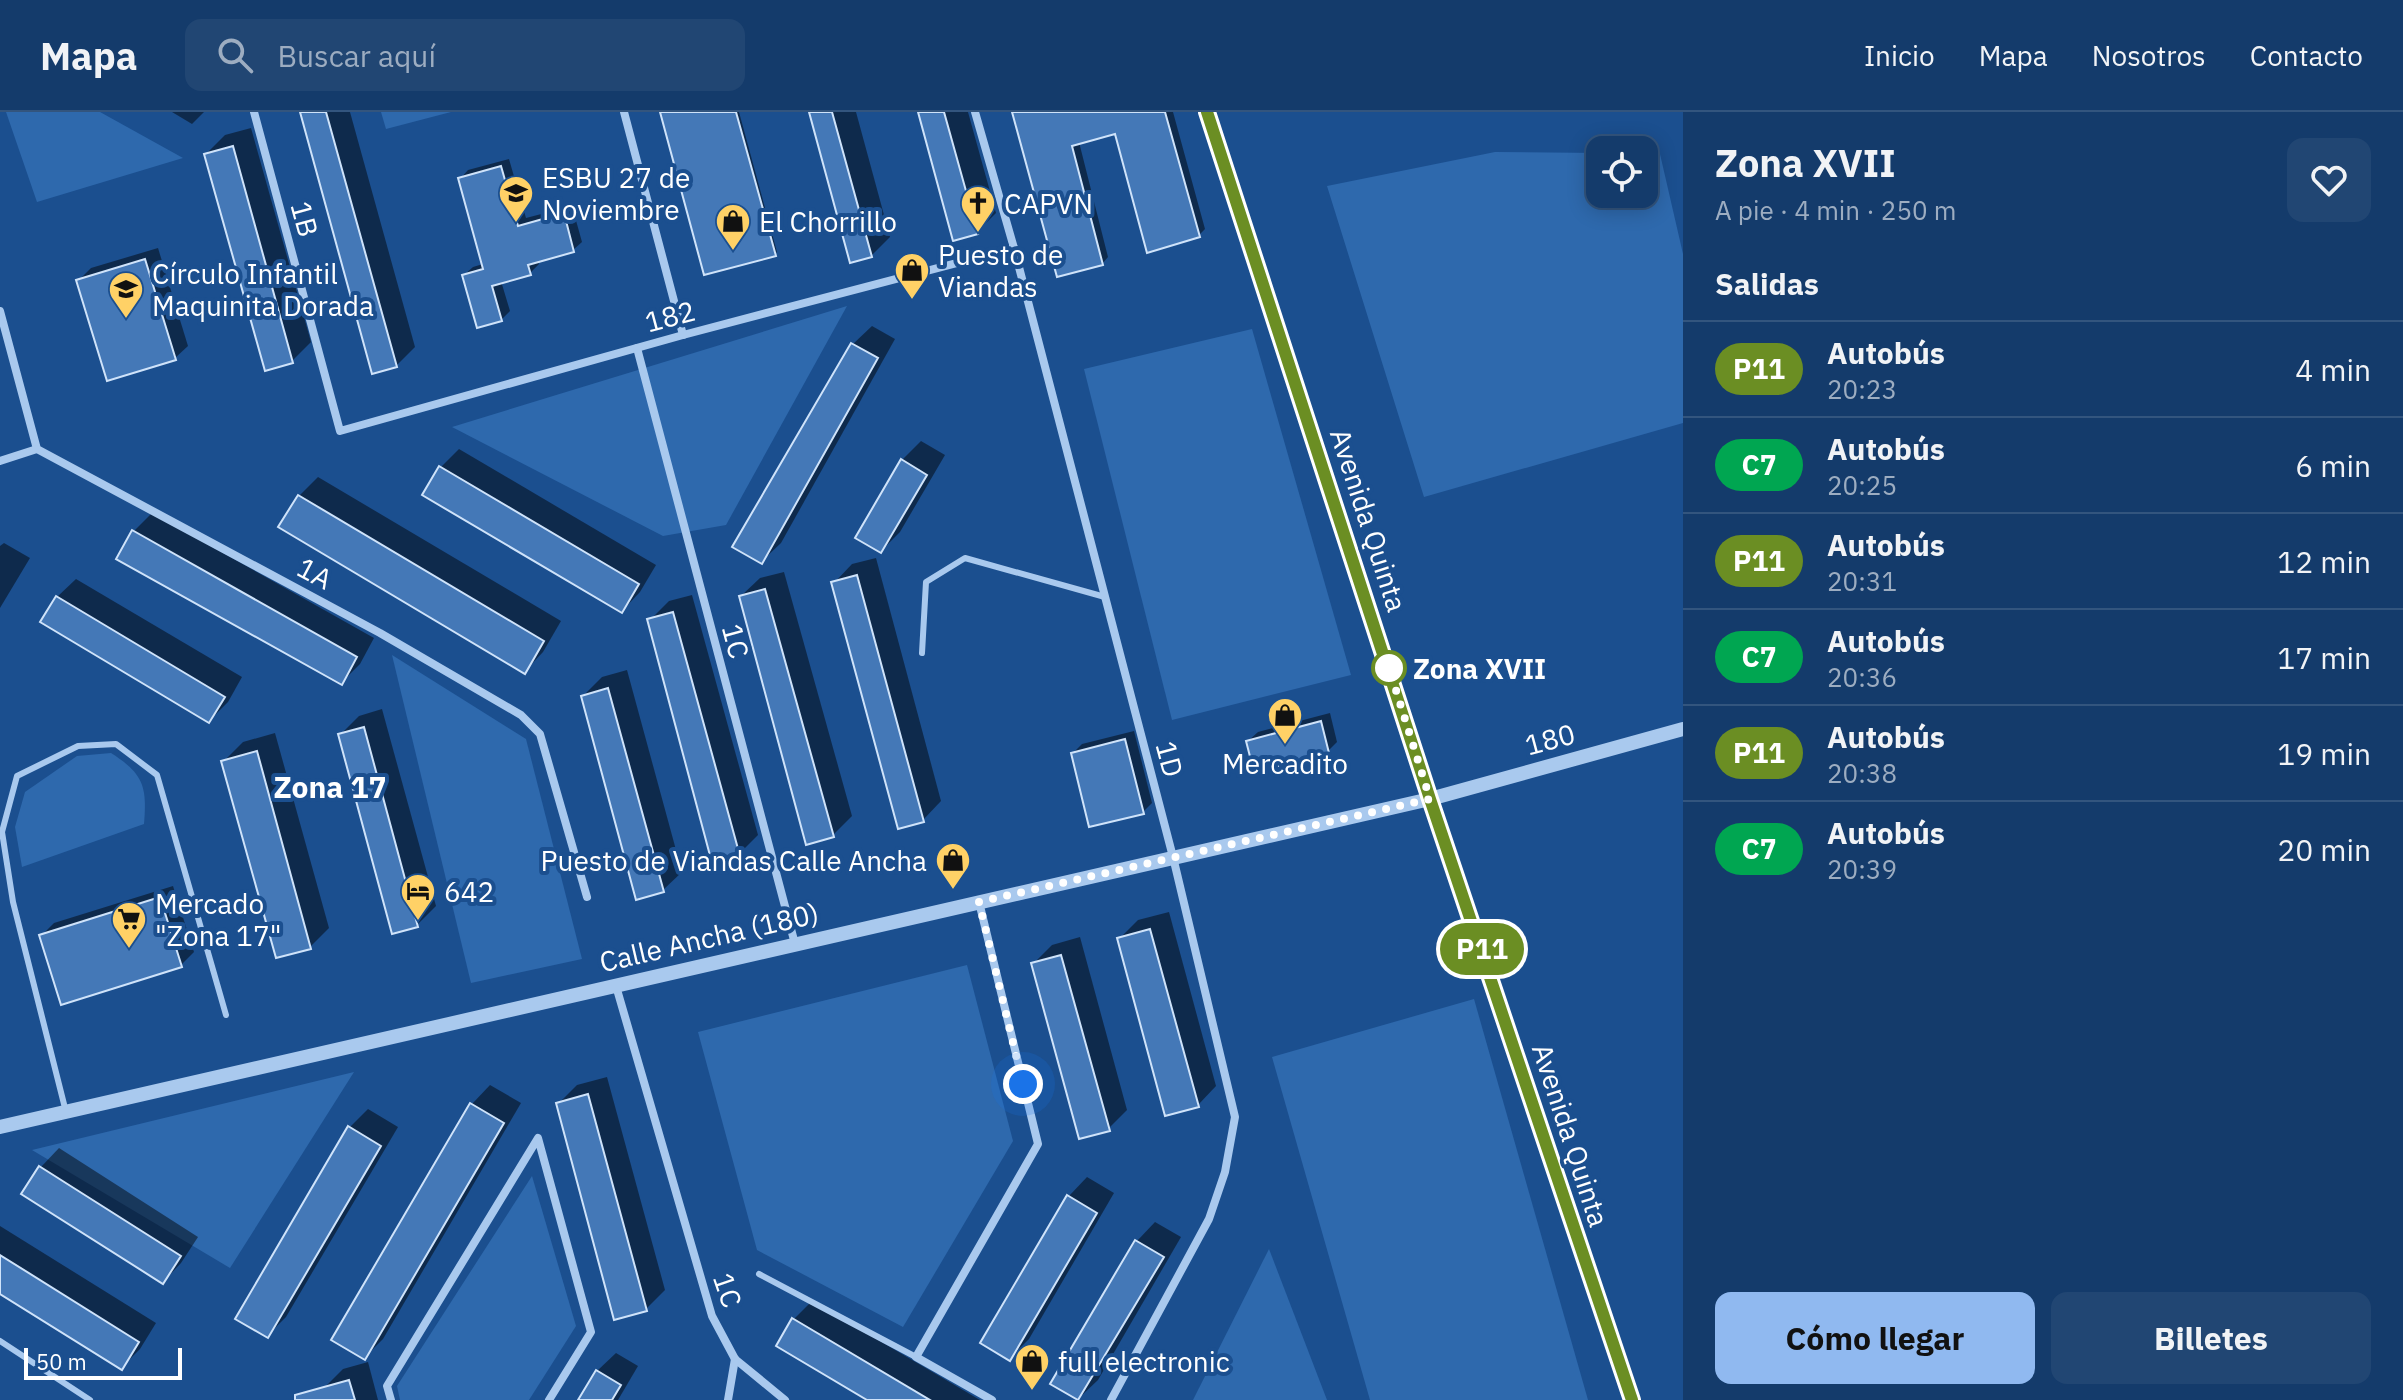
<!DOCTYPE html>
<html lang="es">
<meta charset="utf-8">
<style>
:root{--surface:#143b6b;--page:#214673;--text:#f1f3f6;--muted:#9dadc1;--line:#33557e;--accent:#90b9f0}
body{margin:0;font-family:"IBM Plex Sans",sans-serif;background:var(--page);color:var(--text);height:100vh;display:flex;flex-direction:column;font-size:30px;white-space:nowrap}
*{box-sizing:border-box;margin:0}
p{font-size:26px;color:var(--muted)}
.icon{flex:none;width:44px;height:44px;fill:none;stroke:currentColor;stroke-width:2;stroke-linecap:round;stroke-linejoin:round}
.map{position:relative;flex:1;overflow:hidden}
.details{display:flex;flex-direction:column;background:var(--surface);width:720px}
.details>*{flex:none}
.badge{padding:0 16px;border-radius:26px;font-size:28px;line-height:52px}
.buttons{position:absolute;left:1586px;top:24px;display:grid;gap:16px}
.buttons a{display:grid;place-items:center;width:72px;height:72px;border-radius:16px;background:var(--surface);box-shadow:0 4px 20px #0003,0 0 0 2px var(--line);font-size:40px}
.scale{position:absolute;left:24px;bottom:20px;width:158px;box-sizing:border-box;padding-left:8px;border:4px solid #fff;border-top:0;font-size:22px;line-height:28px;white-space:nowrap;color:#fff;-webkit-text-stroke:6px #1b4f8f;paint-order:stroke}
.you{position:absolute;width:40px;height:40px;margin:-20px;border:6px solid #fff;border-radius:50%;background:#1a73e8;box-shadow:0 0 0 12px #1a73e833}
.map>.badge{position:absolute;translate:-50% -50%;box-shadow:0 0 0 4px #fff}
h2{padding:0 32px;font-size:30px;line-height:72px}
.round{display:grid;place-items:center;flex:none;width:84px;height:84px;border-radius:16px;background:var(--page)}
.head{display:flex;align-items:center;justify-content:space-between;height:136px;padding:0 32px}
h1{font-size:38px;font-weight:800;line-height:60px}
.cta{display:flex;gap:16px;margin-top:auto;padding:16px 32px}
.cta a{flex:1;height:92px;border-radius:16px;background:var(--accent);color:#111;font-size:32px;font-weight:800;line-height:92px;text-align:center}
.cta a+a{background:var(--page);color:var(--text)}
ul{padding:0;list-style:none}
li{display:flex;align-items:center;gap:24px;height:96px;padding:0 32px;border-top:2px solid var(--line)}
li div{flex:1}
li b{display:block;font-size:30px}
li em{font-style:normal}
li .badge{min-width:88px;font-weight:700;text-align:center}
header{display:flex;align-items:center;gap:48px;box-sizing:border-box;height:112px;padding:0 40px;background:var(--surface);border-bottom:2px solid var(--line)}
header strong{font-size:38px}
nav{display:flex;gap:44px;margin-inline-start:auto;font-size:28px}
.search{width:560px;height:72px;background:var(--page);display:flex;align-items:center;gap:20px;box-sizing:border-box;padding:0 28px;border-radius:16px;color:var(--muted);font-size:30px}
main{display:flex;flex:1;min-height:0}
.map>svg:first-child{display:block}
.green{fill:#2e69ad}
.shadow{fill:#0007}
.building{fill:#4478b7;stroke:#cfe3fa;stroke-width:2}
.lines{fill:none;stroke-linecap:round;stroke-linejoin:round}
.service{stroke:#a9c9ee;stroke-width:6}
.minor{stroke:#a9c9ee;stroke-width:8}
.tertiary{stroke:#a9c9ee;stroke-width:14}
.secondary{stroke:#d6e6fa;stroke-width:16}
.line-casing{stroke:#fff;stroke-width:18}
.line{stroke:#6b8e23;stroke-width:12}
.walk{stroke:#fff;stroke-width:8;stroke-dasharray:0 14.4}
.stop-dot{fill:#fff;stroke:#6b8e23;stroke-width:4}
.labels{text-anchor:middle;dominant-baseline:central;stroke-width:8;stroke-linejoin:round;paint-order:stroke}
.poi-label{font-size:28px;fill:#fff;stroke:#1b4f8f;text-anchor:start}
.street-label{font-size:28px;fill:#fff;stroke:#1b4f8f}
.stop-label{font-size:28px;font-weight:bold;fill:#fff;stroke:#1b4f8f;text-anchor:start}
.neighbourhood-label{font-size:30px;font-weight:bold;fill:#fff;stroke:#1b4f8f}
</style>
<header>
<strong>Mapa</strong>
<div class="search"><svg class="icon" aria-label="search" viewBox="0 0 24 24"><circle cx="10" cy="10" r="6"/><path d="M15 15l6 6"/></svg>Buscar aquí</div>
<nav><a>Inicio</a><a>Mapa</a><a>Nosotros</a><a>Contacto</a></nav>
</header>
<main>
<div class="map">
<svg width="1683" height="1288" viewBox="0 0 1683 1288">
<rect width="100%" height="100%" fill="#1b4f8f"/>
<g class="green">
<path d="M 6,0 L 100,0 L 183,46 L 37,90 Z"/>
<path d="M 381,0 L 451,0 L 386,17 Z"/>
<path d="M 1495,40 L 1600,41 L 1600,82 L 1644,82 L 1644,42 L 1660,42 L 1683,142 L 1683,311 L 1424,385 L 1327,74 Z"/>
<path d="M 847,194 L 726,413 L 663,424 L 452,315 Z"/>
<path d="M 1252,217 L 1351,563 L 1172,608 L 1084,257 Z"/>
<path d="M 392,543 L 526,627 L 582,847 L 471,871 Z"/>
<path d="M 111,641 C 144,662 147,675 144,712 L 22,755 L 15,715 L 25,680 L 77,644 Z"/>
<path d="M 967,853 L 1013,1029 L 903,1215 L 757,1138 L 698,920 Z"/>
<path d="M 1474,887 L 1588,1288 L 1370,1288 L 1272,945 Z"/>
<path d="M 354,960 L 230,1156 L 32,1038 Z"/>
<path d="M 532,1064 L 576,1214 L 529,1288 L 400,1288 L 397,1274 Z"/>
<path d="M 1269,1137 L 1327,1288 L 1193,1288 Z"/>
</g>
<g class="shadow">
<path d="M 172,0 L 204,0 L 192,12 Z"/>
<path d="M 302,0 L 350,0 L 415,235 L 396,254 Z"/>
<path d="M 662,0 L 739,0 L 777,140 L 775,142 Z"/>
<path d="M 811,0 L 856,0 L 890,125 L 871,144 Z"/>
<path d="M 920,0 L 968,0 L 996,101 L 977,120 Z"/>
<path d="M 1013,0 L 1173,0 L 1205,117 L 1199,123 L 1116,20 L 1079,30 L 1108,145 L 1102,152 Z"/>
<path d="M 251,16 L 311,230 L 292,249 L 206,42 L 225,23 Z"/>
<path d="M 509,47 L 526,106 L 572,94 L 582,130 L 573,138 L 538,148 L 539,152 L 530,161 L 501,169 L 510,199 L 501,208 L 464,163 L 473,155 L 483,152 L 460,67 L 468,58 Z"/>
<path d="M 158,136 L 188,234 L 175,246 L 78,169 L 91,156 Z"/>
<path d="M 872,214 L 895,227 L 781,431 L 762,449 L 853,232 Z"/>
<path d="M 921,329 L 945,343 L 900,420 L 881,439 L 902,348 Z"/>
<path d="M 459,337 L 656,453 L 640,480 L 622,499 L 441,355 Z"/>
<path d="M 318,365 L 561,509 L 543,540 L 525,559 L 299,384 Z"/>
<path d="M 152,401 L 374,526 L 360,552 L 341,571 L 133,420 Z"/>
<path d="M 4,431 L 30,446 L 0,496 L 0,434 Z"/>
<path d="M 876,446 L 941,689 L 923,708 L 834,471 L 852,452 Z"/>
<path d="M 784,460 L 852,704 L 833,723 L 741,484 L 760,466 Z"/>
<path d="M 76,467 L 242,565 L 228,590 L 209,609 L 57,485 Z"/>
<path d="M 692,483 L 758,723 L 739,742 L 650,508 L 669,489 Z"/>
<path d="M 627,558 L 682,760 L 663,778 L 583,584 L 602,565 Z"/>
<path d="M 382,597 L 436,794 L 417,813 L 340,623 L 359,604 Z"/>
<path d="M 1330,601 L 1337,630 L 1328,639 L 1248,629 L 1258,620 Z"/>
<path d="M 1134,619 L 1152,691 L 1143,700 L 1073,641 L 1082,632 Z"/>
<path d="M 275,621 L 329,816 L 310,835 L 224,649 L 243,630 Z"/>
<path d="M 173,774 L 194,840 L 181,853 L 42,823 L 54,811 Z"/>
<path d="M 1169,800 L 1216,974 L 1198,993 L 1119,827 L 1138,808 Z"/>
<path d="M 1080,825 L 1127,998 L 1108,1017 L 1033,852 L 1052,833 Z"/>
<path d="M 607,965 L 665,1178 L 646,1197 L 558,992 L 577,973 Z"/>
<path d="M 490,973 L 521,991 L 383,1227 L 364,1246 L 333,1227 L 472,992 Z"/>
<path d="M 368,997 L 398,1015 L 286,1205 L 267,1224 L 349,1016 Z"/>
<path d="M 59,1036 L 198,1125 L 181,1151 L 163,1170 L 41,1055 Z"/>
<path d="M 1087,1065 L 1114,1081 L 1029,1227 L 1010,1246 L 983,1230 L 1069,1084 Z"/>
<path d="M 1155,1110 L 1181,1125 L 1098,1268 L 1079,1286 L 1053,1271 L 1137,1129 Z"/>
<path d="M 0,1114 L 156,1211 L 140,1237 L 121,1256 L 0,1181 Z"/>
<path d="M 812,1189 L 980,1288 L 871,1288 L 794,1207 Z"/>
<path d="M 616,1241 L 638,1254 L 618,1288 L 581,1288 L 597,1259 Z"/>
<path d="M 368,1250 L 378,1288 L 327,1288 L 324,1276 L 343,1257 Z"/>
</g>
<g class="building">
<path d="M 300,0 L 326,0 L 397,255 L 372,262 Z"/>
<path d="M 660,0 L 736,0 L 776,144 L 704,163 Z"/>
<path d="M 809,0 L 832,0 L 872,145 L 850,151 Z"/>
<path d="M 918,0 L 944,0 L 978,122 L 953,129 Z"/>
<path d="M 1012,0 L 1165,0 L 1200,125 L 1147,141 L 1115,22 L 1072,34 L 1103,153 L 1057,165 Z"/>
<path d="M 233,34 L 293,251 L 265,259 L 204,42 Z"/>
<path d="M 501,54 L 518,114 L 564,101 L 574,140 L 528,153 L 531,163 L 492,174 L 502,209 L 477,216 L 462,163 L 483,157 L 458,66 Z"/>
<path d="M 145,147 L 176,248 L 107,269 L 76,168 Z"/>
<path d="M 851,231 L 878,246 L 762,452 L 732,435 Z"/>
<path d="M 901,347 L 927,363 L 881,441 L 855,426 Z"/>
<path d="M 439,354 L 639,472 L 622,501 L 422,383 Z"/>
<path d="M 298,383 L 544,529 L 525,562 L 278,415 Z"/>
<path d="M 132,418 L 357,545 L 342,573 L 116,447 Z"/>
<path d="M 857,463 L 924,710 L 898,717 L 831,470 Z"/>
<path d="M 765,477 L 834,725 L 806,733 L 739,484 Z"/>
<path d="M 56,484 L 225,585 L 209,611 L 40,510 Z"/>
<path d="M 673,500 L 740,744 L 712,751 L 647,507 Z"/>
<path d="M 608,576 L 664,780 L 636,788 L 581,584 Z"/>
<path d="M 1321,609 L 1329,641 L 1254,660 L 1246,629 Z"/>
<path d="M 364,615 L 418,815 L 392,822 L 338,622 Z"/>
<path d="M 1125,627 L 1144,702 L 1089,715 L 1071,641 Z"/>
<path d="M 257,639 L 311,837 L 276,846 L 221,649 Z"/>
<path d="M 160,785 L 182,855 L 61,893 L 39,823 Z"/>
<path d="M 1150,817 L 1199,995 L 1165,1004 L 1117,826 Z"/>
<path d="M 1061,843 L 1110,1019 L 1079,1027 L 1031,851 Z"/>
<path d="M 588,982 L 647,1199 L 614,1208 L 556,991 Z"/>
<path d="M 470,991 L 504,1011 L 365,1248 L 331,1228 Z"/>
<path d="M 348,1014 L 381,1034 L 268,1226 L 235,1207 Z"/>
<path d="M 39,1054 L 181,1144 L 163,1172 L 21,1082 Z"/>
<path d="M 1067,1083 L 1097,1101 L 1010,1249 L 980,1231 Z"/>
<path d="M 1135,1128 L 1164,1145 L 1078,1288 L 1050,1272 Z"/>
<path d="M 0,1143 L 139,1230 L 122,1258 L 0,1182 Z"/>
<path d="M 792,1206 L 930,1288 L 867,1288 L 776,1234 Z"/>
<path d="M 596,1258 L 621,1273 L 612,1288 L 578,1288 Z"/>
<path d="M 349,1268 L 355,1288 L 295,1288 L 295,1283 Z"/>
</g>
<g class="lines">
<g class="service">
<path d="M 922,541 L 926,470 L 965,446 L 1105,485"/>
<path d="M 66,1000 L 13,790 L 2,720 L 17,664 L 78,634 L 116,632 L 157,663 L 226,903"/>
<path d="M 759,1162 L 916,1245"/>
<path d="M 0,1229 L 90,1288"/>
</g>
<g class="minor">
<path d="M 254,0 L 340,319 L 683,223 L 1014,136"/>
<path d="M 624,0 L 683,223"/>
<path d="M 975,0 L 1014,136 L 1173,745 L 1235,1005 L 1225,1060 L 1209,1107 L 1111,1288"/>
<path d="M 0,199 L 37,337 L 380,521 L 521,603 L 540,622 L 587,785"/>
<path d="M 637,236 L 795,832"/>
<path d="M 0,349 L 37,337"/>
<path d="M 979,790 L 1038,1032 L 916,1245 L 992,1288"/>
<path d="M 616,874 L 712,1204 L 735,1247 L 785,1288"/>
<path d="M 391,1288 L 387,1274 L 538,1026 L 591,1220 L 549,1288"/>
<path d="M 728,1288 L 735,1247"/>
</g>
<path class="tertiary" d="M 0,1015 L 1430,687 L 1683,617"/>
<path class="secondary" d="M 1207,0 L 1430,687 L 1632,1288"/>
</g>
<g class="lines">
<g class="line-casing">
<path id="line" d="M 1207,0 L 1430,687 L 1632,1288"/>
</g>
<use href="#line" class="line"/>
<path class="walk" d="M 1023,972 L 979,790 L 1430,687 L 1389,556"/>
</g>
<defs>
<g id="school-pin" transform="scale(1.8)"><path d="M0 17L-7.5 6A9.5 9.5 0 1 1 7.5 6Z" fill="#ffd166" stroke="#1b4f8f"/><path d="M0-5L7-2L0 1L-7-2ZM-4 1L0 2.5L4 1V4Q0 6-4 4Z" fill="#111"/></g>
<g id="church-pin" transform="scale(1.8)"><path d="M0 17L-7.5 6A9.5 9.5 0 1 1 7.5 6Z" fill="#ffd166" stroke="#1b4f8f"/><path d="M-1.2-6h2.4v3.5h3.3v2.4h-3.3V6h-2.4V-.1h-3.3v-2.4h3.3Z" fill="#111"/></g>
<g id="shop-pin" transform="scale(1.8)"><path d="M0 17L-7.5 6A9.5 9.5 0 1 1 7.5 6Z" fill="#ffd166" stroke="#1b4f8f"/><path d="M-5-2.5h2.3a2.7 3.5 0 0 1 5.4 0H5L5.5 6h-11ZM-1.5-2.5h3a1.5 2.3 0 0 0-3 0Z" fill="#111"/></g>
<g id="hotel-pin" transform="scale(1.8)"><path d="M0 17L-7.5 6A9.5 9.5 0 1 1 7.5 6Z" fill="#ffd166" stroke="#1b4f8f"/><path d="M-6-4.5h1.5V1H6V5H4.5V3h-9V5H-6ZM-4 0a1.8 1.8 0 1 1 3.6 0ZM.5 0V-2.5h3Q6-2.5 6 0Z" fill="#111"/></g>
<g id="supermarket-pin" transform="scale(1.8)"><path d="M0 17L-7.5 6A9.5 9.5 0 1 1 7.5 6Z" fill="#ffd166" stroke="#1b4f8f"/><path d="M-6-5.5h2.5l.6 2H6L4.5 2H-2.5L-4.4-4H-6ZM-1.5 3.2a1.3 1.3 0 1 0 .1 0ZM3 3.2a1.3 1.3 0 1 0 .1 0Z" fill="#111"/></g>
</defs>
<g fill-rule="evenodd">
<use href="#school-pin" x="516" y="81"/>
<use href="#church-pin" x="978" y="91"/>
<use href="#shop-pin" x="733" y="109"/>
<use href="#shop-pin" x="912" y="158"/>
<use href="#school-pin" x="126" y="177"/>
<use href="#shop-pin" x="1285" y="603"/>
<use href="#shop-pin" x="953" y="748"/>
<use href="#hotel-pin" x="418" y="779"/>
<use href="#supermarket-pin" x="129" y="807"/>
<use href="#shop-pin" x="1032" y="1249"/>
</g>
<circle class="stop-dot" cx="1389" cy="556" r="16"/>
<g class="labels">
<g class="poi-label">
<text x="542" y="65">ESBU 27 de<tspan x="542" dy="32">Noviembre</tspan></text>
<text x="1004" y="91">CAPVN</text>
<text x="759" y="109">El Chorrillo</text>
<text x="938" y="142">Puesto de<tspan x="938" dy="32">Viandas</tspan></text>
<text x="152" y="161">Círculo Infantil<tspan x="152" dy="32">Maquinita Dorada</tspan></text>
<text x="1285" y="651" text-anchor="middle">Mercadito</text>
<text x="927" y="748" text-anchor="end">Puesto de Viandas Calle Ancha</text>
<text x="444" y="779">642</text>
<text x="155" y="791">Mercado<tspan x="155" dy="32">"Zona 17"</tspan></text>
<text x="1058" y="1249">full electronic</text>
</g>
<g class="street-label">
<text transform="translate(305 107) rotate(75)">1B</text>
<text transform="translate(670 204) rotate(-15)">182</text>
<text transform="translate(1369 408) rotate(72)">Avenida Quinta</text>
<text transform="translate(315 461) rotate(28)">1A</text>
<text transform="translate(736 529) rotate(75)">1C</text>
<text transform="translate(1550 627) rotate(-15)">180</text>
<text transform="translate(1170 647) rotate(75)">1D</text>
<text transform="translate(709 825) rotate(-13)">Calle Ancha (180)</text>
<text transform="translate(1571 1023) rotate(72)">Avenida Quinta</text>
<text transform="translate(728 1178) rotate(71)">1C</text>
</g>
<g class="stop-label">
<text x="1413" y="556">Zona XVII</text>
</g>
<g class="neighbourhood-label">
<text x="330" y="674">Zona 17</text>
</g>
</g>
</svg>
<div class="buttons">
<a><svg class="icon" aria-label="locate" viewBox="0 0 24 24"><circle cx="12" cy="12" r="6"/><path d="M12 2v4M12 18v4M2 12h4M18 12h4"/></svg></a>
</div>
<div class="scale">50 m</div>
<div class="you" style="left:1023px;top:972px"></div>
<b class="badge" style="left:1482px;top:837px;background:#6b8e23;color:#fff">P11</b>
</div>
<section class="details">
<div class="head"><div><h1>Zona XVII</h1><p>A pie · 4 min · 250 m</p></div><a class="round"><svg class="icon" aria-label="heart" viewBox="0 0 24 24"><path d="M12 20l-8-8c-3-5 5-10 8-4 3-6 11-1 8 4z"/></svg></a></div>
<h2>Salidas</h2>
<ul>
<li><span class="badge" style="background:#6b8e23;color:#fff">P11</span><div><b>Autobús</b><p>20:23</p></div><em>4 min</em></li>
<li><span class="badge" style="background:#00a651;color:#fff">C7</span><div><b>Autobús</b><p>20:25</p></div><em>6 min</em></li>
<li><span class="badge" style="background:#6b8e23;color:#fff">P11</span><div><b>Autobús</b><p>20:31</p></div><em>12 min</em></li>
<li><span class="badge" style="background:#00a651;color:#fff">C7</span><div><b>Autobús</b><p>20:36</p></div><em>17 min</em></li>
<li><span class="badge" style="background:#6b8e23;color:#fff">P11</span><div><b>Autobús</b><p>20:38</p></div><em>19 min</em></li>
<li><span class="badge" style="background:#00a651;color:#fff">C7</span><div><b>Autobús</b><p>20:39</p></div><em>20 min</em></li>
</ul>
<div class="cta"><a>Cómo llegar</a><a>Billetes</a></div>
</section>
</main>
